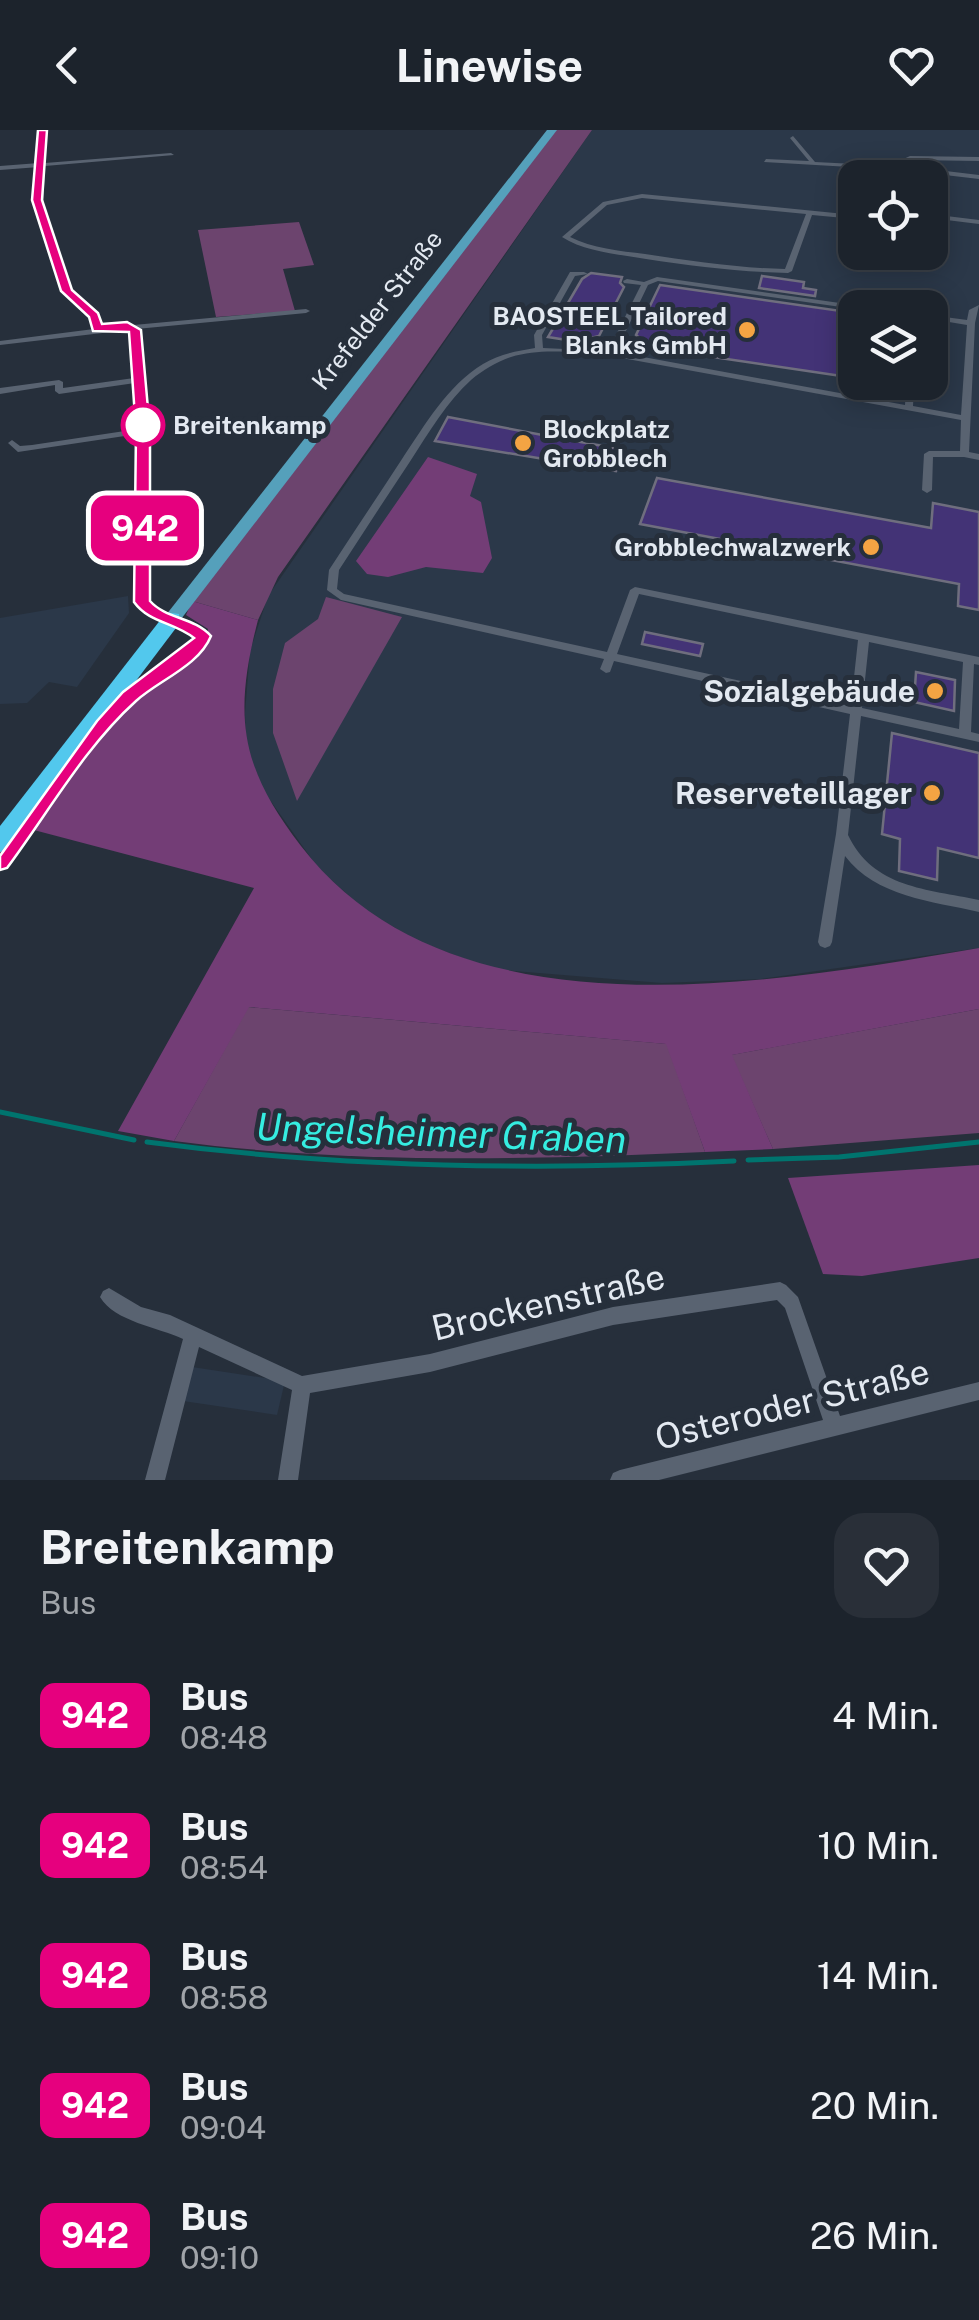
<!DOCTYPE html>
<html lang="de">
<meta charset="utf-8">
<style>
:root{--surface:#1c232c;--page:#292f38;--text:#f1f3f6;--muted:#a0a4a9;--line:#3a4048}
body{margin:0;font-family:"Public Sans",sans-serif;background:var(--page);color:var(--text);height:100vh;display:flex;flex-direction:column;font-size:38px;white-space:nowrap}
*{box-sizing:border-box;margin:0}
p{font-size:32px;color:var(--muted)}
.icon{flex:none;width:55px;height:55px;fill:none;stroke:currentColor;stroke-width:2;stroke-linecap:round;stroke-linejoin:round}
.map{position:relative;height:1350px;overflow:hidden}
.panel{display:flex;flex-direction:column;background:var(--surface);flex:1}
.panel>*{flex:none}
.badge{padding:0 20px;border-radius:15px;font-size:35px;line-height:65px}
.tools{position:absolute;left:838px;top:30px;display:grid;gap:20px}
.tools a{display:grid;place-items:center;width:110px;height:110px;border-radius:20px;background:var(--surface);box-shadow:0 5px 25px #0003,0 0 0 2px var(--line);font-size:50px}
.map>.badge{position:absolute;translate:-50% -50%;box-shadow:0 0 0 5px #fff}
.round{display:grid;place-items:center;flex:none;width:105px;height:105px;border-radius:30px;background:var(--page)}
.headline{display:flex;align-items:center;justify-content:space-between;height:170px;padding:0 40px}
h1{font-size:48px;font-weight:700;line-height:75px}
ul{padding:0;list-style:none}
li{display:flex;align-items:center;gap:30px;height:130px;padding:0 40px}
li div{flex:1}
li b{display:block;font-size:38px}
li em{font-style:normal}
li .badge{min-width:110px;font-weight:700;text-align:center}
header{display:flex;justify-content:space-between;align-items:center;height:130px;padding:0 40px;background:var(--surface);font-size:45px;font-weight:700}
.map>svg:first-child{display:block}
.built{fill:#2b3849;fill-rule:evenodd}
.green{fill:#6c446e}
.forest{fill:#733d76}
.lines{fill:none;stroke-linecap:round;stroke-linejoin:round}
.stream{stroke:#00746e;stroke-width:5}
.building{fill:#433376;stroke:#6f6e7e;stroke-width:2.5}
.street{fill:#596371;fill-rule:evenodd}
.primary{fill:#55a0bb;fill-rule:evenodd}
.highway{fill:#52c8ed;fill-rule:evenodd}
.line{fill:#e6007e;stroke:#fff;stroke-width:2.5}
.poi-dot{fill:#f4a443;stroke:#262f3b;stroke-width:4}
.stop-dot{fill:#fff;stroke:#e6007e;stroke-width:5}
.labels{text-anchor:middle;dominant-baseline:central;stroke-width:10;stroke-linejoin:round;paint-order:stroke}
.far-street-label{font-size:25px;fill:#e3e9f1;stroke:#262f3b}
.far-poi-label{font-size:25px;font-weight:bold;fill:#e3e9f1;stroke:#262f3b;text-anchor:end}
.far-stop-label{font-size:25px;font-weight:bold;fill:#e3e9f1;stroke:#262f3b;text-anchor:start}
.poi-label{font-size:30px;font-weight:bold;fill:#e3e9f1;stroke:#262f3b;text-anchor:end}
.near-street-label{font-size:35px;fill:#e3e9f1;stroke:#262f3b}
.near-water-label{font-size:38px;font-style:italic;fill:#35ede1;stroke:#262f3b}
</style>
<header><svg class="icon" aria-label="back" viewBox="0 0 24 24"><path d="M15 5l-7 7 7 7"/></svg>Linewise<svg class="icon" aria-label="heart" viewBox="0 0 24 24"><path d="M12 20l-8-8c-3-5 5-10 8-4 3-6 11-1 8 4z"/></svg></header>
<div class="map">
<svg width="979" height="1350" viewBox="0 0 979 1350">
<rect width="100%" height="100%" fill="#262f3b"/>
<g class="built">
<path d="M 592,0 L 979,0 L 979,818 L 761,849 L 662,853 L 491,839 L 418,811 L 366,781 L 318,738 L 258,653 L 246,614 L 245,583 L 250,521 L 268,466 ZM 855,48 L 930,48 L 930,122 L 855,122 ZM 855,178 L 930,178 L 930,252 L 855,252 Z"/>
<path d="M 128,466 L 129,483 L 77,557 L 49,552 L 27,573 L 0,574 L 0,488 Z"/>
<path d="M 192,1237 L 285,1251 L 277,1285 L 183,1271 Z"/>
</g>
<g class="green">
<path d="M 556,0 L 592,0 L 278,447 L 258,490 L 192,471 Z"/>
<path d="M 299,92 L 314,135 L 283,139 L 295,181 L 216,187 L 198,100 Z"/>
<path d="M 326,467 L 402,487 L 297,671 L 273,603 L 273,559 L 285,513 L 318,489 Z"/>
<path d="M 248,877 L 667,914 L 705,1022 C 530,1030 349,1034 174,1011 Z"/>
<path d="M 979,879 L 979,1003 L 773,1019 L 731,925 Z"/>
</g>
<g class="forest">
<path d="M 428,327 L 477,344 L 470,366 L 481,372 L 492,428 L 483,443 L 426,437 L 388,447 L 367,444 L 356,431 Z"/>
<path d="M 192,471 L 258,490 C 233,586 240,637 301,716 C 452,912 768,854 979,818 L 979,879 L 732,925 L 773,1019 L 705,1022 L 666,914 L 249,877 L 174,1011 L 118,1001 L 254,758 L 30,699 L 124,577 L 204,517 L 208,499 L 186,485 Z"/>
<path d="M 979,1035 L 979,1128 L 862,1146 L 823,1144 L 788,1048 Z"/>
</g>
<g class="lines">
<g class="stream">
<path d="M 0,982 L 134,1010"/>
<path d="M 147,1012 C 343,1038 537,1041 734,1031"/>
<path d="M 748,1030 L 839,1027 L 979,1012"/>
</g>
</g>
<g class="building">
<path d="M 591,143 L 622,147 L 620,153 L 624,157 L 599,206 L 591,208 L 592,214 L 548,207 L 582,149 Z"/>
<path d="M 762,146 L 804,152 L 803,158 L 816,160 L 815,166 L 759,158 Z"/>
<path d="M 660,155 L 855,183 L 855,248 L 632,215 L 642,210 L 636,205 Z"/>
<path d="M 448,287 L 553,307 L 625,320 L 616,341 L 435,311 Z"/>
<path d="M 657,348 L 931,398 L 933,373 L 979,382 L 979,480 L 958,476 L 959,454 L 640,394 Z"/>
<path d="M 645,502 L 703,514 L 700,526 L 642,514 Z"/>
<path d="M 916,542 L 955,550 L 954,581 L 914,572 Z"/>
<path d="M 892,603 L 979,623 L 979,728 L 938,718 L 937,750 L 899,741 L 900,709 L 882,704 Z"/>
</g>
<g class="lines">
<g class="street">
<path d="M 40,0 L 46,0 L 45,33 L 171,23 L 174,25 L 45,36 L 43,83 L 69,160 L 100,187 L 101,198 L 306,179 L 310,181 L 306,183 L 136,199 L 142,248 L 145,250 L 143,252 L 147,301 L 151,451 L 147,471 C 165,489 191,488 208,506 L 203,519 L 134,570 L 107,598 L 5,736 L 0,737 L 0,722 L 99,592 L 126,564 L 194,514 L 197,507 C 178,492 152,492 137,472 L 141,451 L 138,304 L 18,322 L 8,313 L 12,310 L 20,316 L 32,315 L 138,299 L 135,253 L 59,264 L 55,261 L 55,255 L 0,264 L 0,258 L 59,250 L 63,252 L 63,258 L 134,248 L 128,200 L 0,215 L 0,211 L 94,199 L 93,190 L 62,161 L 37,83 L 39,37 L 0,40 L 0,36 L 39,33 Z"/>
<path d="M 793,6 L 815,32 L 895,36 L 895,33 L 910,26 L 979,27 L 979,31 L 911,30 L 901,34 L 904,36 L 979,45 L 979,49 L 902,40 L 764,32 L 766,29 L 809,31 L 790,8 Z"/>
<path d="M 642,64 L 855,85 L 855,89 L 812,85 L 792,141 L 788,143 C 740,142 693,136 646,129 C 618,124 585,122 562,107 L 603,72 ZM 642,68 L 806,84 L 785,139 C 738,138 692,131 645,124 C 620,121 592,118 570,107 L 607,75 Z"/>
<path d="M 930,84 L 979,90 L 979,94 L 930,88 Z"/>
<path d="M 570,142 L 584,142 L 588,144 L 575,146 L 542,205 L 543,218 L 608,221 L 611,216 L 593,211 L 597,209 L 613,211 L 641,155 L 624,153 L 623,151 L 627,149 L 644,152 L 657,147 L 861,176 L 864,178 L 855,178 L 855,179 L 658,151 L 648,155 L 624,205 L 638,209 L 634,211 L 622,210 L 616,222 L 905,275 L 906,257 L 910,254 L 914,257 L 913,276 L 961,285 L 967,195 L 943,191 L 934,225 L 930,227 L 930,211 L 936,190 L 930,189 L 930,185 L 967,190 L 969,180 L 979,175 L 975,193 L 969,322 L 979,324 L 979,330 L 964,327 L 933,327 L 932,360 L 927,363 L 922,360 L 924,324 L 929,321 L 960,321 L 961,290 L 611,226 C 579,223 543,217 511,227 C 497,232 483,240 471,250 C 447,272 429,302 411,330 C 387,366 363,403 339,440 L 337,459 L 344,464 L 607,522 L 630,460 L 635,457 L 979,527 L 979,535 L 974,534 L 971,602 L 979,604 L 979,612 L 861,586 L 848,705 C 873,758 927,759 979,770 L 979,782 C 932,771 876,767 845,726 L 832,812 L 830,816 L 825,818 L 820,816 L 818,812 L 836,704 L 850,584 L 614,531 L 610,542 L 606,543 L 600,539 L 604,529 L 341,470 L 327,460 L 329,440 C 353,403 378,366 402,329 C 425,295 447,256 483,234 C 499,224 517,221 535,218 L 534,205 ZM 639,464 L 858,510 L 851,575 L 617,524 ZM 869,512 L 963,532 L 959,599 L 862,578 Z"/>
<path d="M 780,1152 L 786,1155 L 798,1167 L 840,1286 L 979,1252 L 979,1270 L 659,1350 L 610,1350 L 613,1343 L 620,1340 L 823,1290 L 785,1178 L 777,1170 L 613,1195 L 430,1242 L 310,1263 L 298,1350 L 278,1350 L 292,1260 L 199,1217 L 165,1350 L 145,1350 L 183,1209 C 158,1197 115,1192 100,1167 L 103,1161 L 109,1158 L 141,1177 L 170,1185 L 302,1246 L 430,1224 L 613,1177 Z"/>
</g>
<path class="primary" d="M 547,0 L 557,0 L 178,493 L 166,493 L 166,485 Z"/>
<path class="highway" d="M 172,483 L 179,484 L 179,494 L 8,720 L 0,722 L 0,696 L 165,484 Z"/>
</g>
<path class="line" d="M 38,0 L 47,0 L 42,70 L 72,160 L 98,183 L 102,194 L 127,192 L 141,200 L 150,301 L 150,471 C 166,489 194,487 211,506 C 199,536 159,550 136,571 C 85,617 48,683 7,738 L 0,740 L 0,726 L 97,591 L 123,562 L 194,508 C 174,492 149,493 134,472 L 136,301 L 129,202 L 93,201 L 89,187 L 61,161 L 32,70 Z"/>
<g class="poi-dot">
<circle cx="747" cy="200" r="10"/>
<circle cx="523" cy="313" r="10"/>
<circle cx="871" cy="417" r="10"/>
<circle cx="935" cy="561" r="10"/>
<circle cx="932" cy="663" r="10"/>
</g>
<circle class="stop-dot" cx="143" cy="295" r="20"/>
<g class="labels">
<g class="far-street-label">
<text transform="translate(377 180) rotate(-52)">Krefelder Straße</text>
</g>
<g class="far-poi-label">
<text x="727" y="186">BAOSTEEL Tailored<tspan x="727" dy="29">Blanks GmbH</tspan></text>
<text x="543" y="299" text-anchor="start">Blockplatz<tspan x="543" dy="29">Grobblech</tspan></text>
<text x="851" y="417">Grobblechwalzwerk</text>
</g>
<g class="far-stop-label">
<text x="173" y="295">Breitenkamp</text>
</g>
<g class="poi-label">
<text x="915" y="561">Sozialgebäude</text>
<text x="912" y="663">Reserveteillager</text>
</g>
<g class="near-street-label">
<text transform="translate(548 1172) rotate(-13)">Brockenstraße</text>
<text transform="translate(792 1274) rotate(-14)">Osteroder Straße</text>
</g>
<g class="near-water-label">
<text transform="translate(441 1003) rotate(2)">Ungelsheimer Graben</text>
</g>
</g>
</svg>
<div class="tools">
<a><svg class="icon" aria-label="locate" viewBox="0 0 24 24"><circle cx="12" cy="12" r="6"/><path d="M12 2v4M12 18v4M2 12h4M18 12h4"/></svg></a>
<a><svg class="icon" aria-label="layers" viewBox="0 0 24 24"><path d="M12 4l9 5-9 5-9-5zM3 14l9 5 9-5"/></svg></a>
</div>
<b class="badge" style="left:145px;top:398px;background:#e6007e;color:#fff">942</b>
</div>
<section class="panel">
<div class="headline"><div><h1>Breitenkamp</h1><p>Bus</p></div><a class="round"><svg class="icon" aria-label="heart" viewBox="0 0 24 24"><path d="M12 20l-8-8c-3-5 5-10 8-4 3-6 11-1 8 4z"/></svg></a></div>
<ul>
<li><span class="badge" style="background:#e6007e;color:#fff">942</span><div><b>Bus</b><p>08:48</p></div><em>4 Min.</em></li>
<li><span class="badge" style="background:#e6007e;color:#fff">942</span><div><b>Bus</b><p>08:54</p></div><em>10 Min.</em></li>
<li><span class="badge" style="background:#e6007e;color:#fff">942</span><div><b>Bus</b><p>08:58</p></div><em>14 Min.</em></li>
<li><span class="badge" style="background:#e6007e;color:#fff">942</span><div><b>Bus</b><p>09:04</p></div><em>20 Min.</em></li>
<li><span class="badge" style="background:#e6007e;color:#fff">942</span><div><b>Bus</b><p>09:10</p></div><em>26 Min.</em></li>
</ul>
</section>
